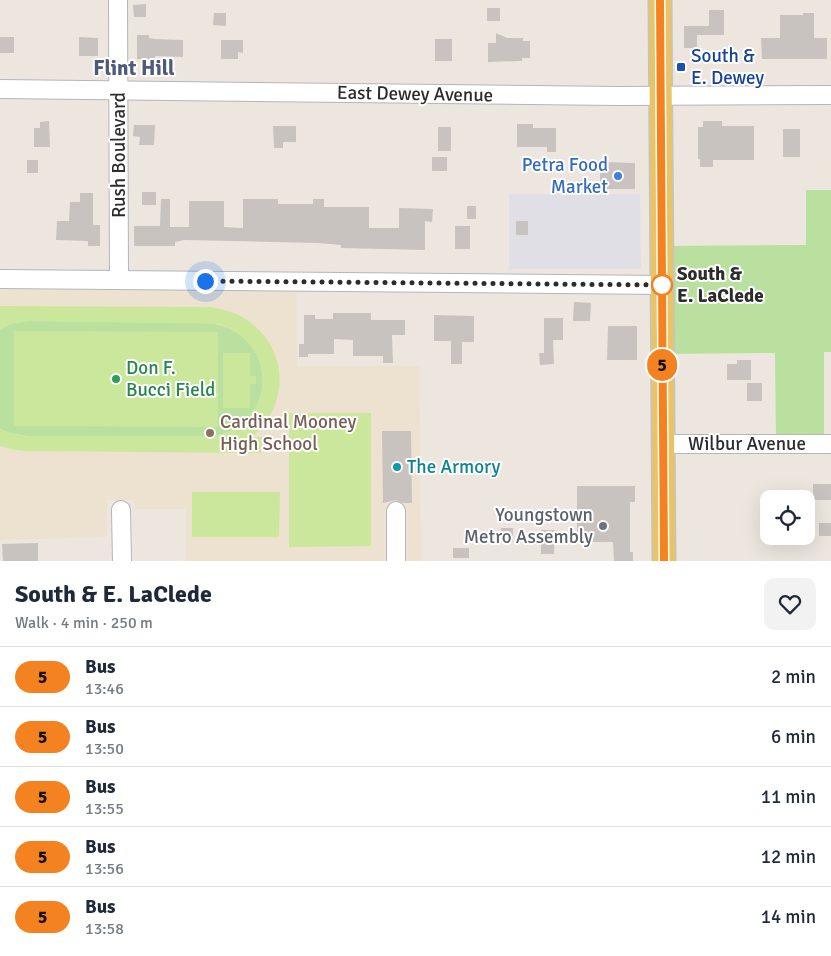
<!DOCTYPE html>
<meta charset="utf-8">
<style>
:root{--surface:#fff;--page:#f2f2f3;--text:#1f2937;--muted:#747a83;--line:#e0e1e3}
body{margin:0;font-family:Signika,sans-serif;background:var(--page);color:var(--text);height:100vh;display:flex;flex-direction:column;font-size:19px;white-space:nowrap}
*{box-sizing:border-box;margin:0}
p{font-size:16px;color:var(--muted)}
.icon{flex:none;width:28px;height:28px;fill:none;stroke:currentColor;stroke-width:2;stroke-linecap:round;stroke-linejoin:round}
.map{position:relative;height:561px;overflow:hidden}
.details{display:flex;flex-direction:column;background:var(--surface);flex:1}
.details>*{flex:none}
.badge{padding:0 10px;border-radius:16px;font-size:18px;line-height:32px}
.tools{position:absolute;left:760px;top:490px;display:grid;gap:10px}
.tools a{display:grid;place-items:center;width:55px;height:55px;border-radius:10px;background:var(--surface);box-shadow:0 5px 20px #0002;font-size:25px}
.you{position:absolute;width:25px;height:25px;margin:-12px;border:4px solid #fff;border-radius:50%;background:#1a73e8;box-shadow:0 0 0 8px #1a73e833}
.map>.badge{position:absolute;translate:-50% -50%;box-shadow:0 0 0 2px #fff}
.round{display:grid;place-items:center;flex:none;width:52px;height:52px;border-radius:10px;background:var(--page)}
.headline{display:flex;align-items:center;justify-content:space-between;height:85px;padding:0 15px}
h1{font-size:24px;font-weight:700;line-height:38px}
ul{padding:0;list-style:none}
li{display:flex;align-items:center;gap:15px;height:60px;padding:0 15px;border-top:1px solid var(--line)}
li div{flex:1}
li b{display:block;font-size:19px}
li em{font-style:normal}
li .badge{min-width:55px;font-weight:700;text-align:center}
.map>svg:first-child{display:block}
.industrial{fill:#e0dfe6}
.education{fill:#ede2cf}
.green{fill:#b9e09e}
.pitch{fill:#cbe79b}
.building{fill:#c8c3be}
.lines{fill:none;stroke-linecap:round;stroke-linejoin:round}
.minor-casing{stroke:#b2b6be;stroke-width:20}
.major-casing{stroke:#c4c4c4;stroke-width:25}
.minor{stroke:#fff;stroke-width:18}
.major{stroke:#eac366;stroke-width:22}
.line-casing{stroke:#fff;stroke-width:11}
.line{stroke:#f58220;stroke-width:8}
.walk{stroke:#2c2c2c;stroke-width:5;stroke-dasharray:0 9}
.transit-dot{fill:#1a4fb4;stroke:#fff;stroke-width:2}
.shop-dot{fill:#3f7fe0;stroke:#fff;stroke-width:2}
.stop-dot{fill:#fff;stroke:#f58220;stroke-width:2.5}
.leisure-dot{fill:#2e9e5b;stroke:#fff;stroke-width:2}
.education-dot{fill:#8d6e63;stroke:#fff;stroke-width:2}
.culture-dot{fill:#0f9aa8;stroke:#fff;stroke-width:2}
.worship-dot{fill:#6b7280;stroke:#fff;stroke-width:2}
.labels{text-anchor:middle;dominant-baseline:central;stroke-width:4;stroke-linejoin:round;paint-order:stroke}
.transit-label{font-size:19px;fill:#164399;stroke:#fff;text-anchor:start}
.street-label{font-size:19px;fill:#2c2c2c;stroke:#fff}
.shop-label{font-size:19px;fill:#366cbe;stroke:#fff;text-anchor:end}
.stop-label{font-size:19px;font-weight:bold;fill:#2c2c2c;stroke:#fff;text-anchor:start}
.leisure-label{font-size:19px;fill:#27864d;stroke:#fff;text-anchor:start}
.education-label{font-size:19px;fill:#785e54;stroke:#fff;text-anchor:start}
.culture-label{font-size:19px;fill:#0d838f;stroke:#fff;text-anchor:start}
.worship-label{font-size:19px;fill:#5b616d;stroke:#fff;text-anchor:end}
.quarter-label{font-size:21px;font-weight:bold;fill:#4e597b;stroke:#fff}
</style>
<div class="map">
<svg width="831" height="561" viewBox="0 0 831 561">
<rect width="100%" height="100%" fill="#ede6df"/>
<path class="industrial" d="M 509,194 L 640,194 L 641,269 L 509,269 Z"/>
<path class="education" d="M 0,279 L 297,282 L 297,366 L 419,366 L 421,561 L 186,561 L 186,509 L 135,509 L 134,500 L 107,500 L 107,537 L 0,540 Z"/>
<g class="green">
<path d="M 806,190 L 831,190 L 831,352 L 824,352 L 824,444 L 776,444 L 775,353 L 662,354 L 662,246 L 806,245 Z"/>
<path d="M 28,321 L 207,323 C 276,329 283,420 216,436 L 27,436 L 10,433 L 0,429 L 0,329 L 10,324 Z"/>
</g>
<g class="pitch">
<path d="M 0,306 L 208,307 C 277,313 305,390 252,437 L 262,437 L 261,453 L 27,451 L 15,450 L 0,446 L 0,429 L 10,433 L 27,436 L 216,436 C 277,420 279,344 219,324 L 28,321 L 10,324 L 0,329 Z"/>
<path d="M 14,331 L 218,332 L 218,427 L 14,426 Z"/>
<path d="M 223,353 L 250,353 L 250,376 L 256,376 L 256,384 L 250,384 L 250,408 L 223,408 Z"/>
<path d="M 289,413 L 371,413 L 371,546 L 289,547 Z"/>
<path d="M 192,492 L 280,492 L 279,537 L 192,537 Z"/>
</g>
<g class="building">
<path d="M 146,4 L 146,17 L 134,17 L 133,5 Z"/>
<rect x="487" y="8" width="13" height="13"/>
<path d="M 709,10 L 724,10 L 724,35 L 697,35 L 697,48 L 684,48 L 684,26 L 709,26 Z"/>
<path d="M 214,13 L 226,13 L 226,26 L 213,25 Z"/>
<path d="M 803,13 L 814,13 L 814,38 L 827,38 L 827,59 L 762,59 L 761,38 L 780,38 L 780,15 L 803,15 Z"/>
<path d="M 496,33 L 507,38 L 523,38 L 523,41 L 530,41 L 530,58 L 522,58 L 522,61 L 488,62 L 488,43 L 496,43 Z"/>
<path d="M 137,35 L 149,35 L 149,38 L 155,39 L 183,40 L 183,57 L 155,56 L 155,59 L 137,59 Z"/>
<rect x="0" y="37" width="14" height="16"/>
<path d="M 79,37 L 98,38 L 98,56 L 79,56 Z"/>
<rect x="435" y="39" width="17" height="22"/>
<path d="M 221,40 L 243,40 L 243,53 L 238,52 L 238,59 L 221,59 Z"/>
<path d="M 49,121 L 50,147 L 34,147 L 34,128 L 40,128 L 40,122 Z"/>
<path d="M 703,121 L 722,121 L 722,126 L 754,126 L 754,160 L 713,160 L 713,167 L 700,167 L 700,159 L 698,159 L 698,127 L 703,127 Z"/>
<path d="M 517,124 L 533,124 L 533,128 L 556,128 L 556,152 L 547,152 L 547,147 L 517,147 Z"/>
<path d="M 134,125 L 155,125 L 154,145 L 139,145 L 140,137 L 133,136 Z"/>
<path d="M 273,126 L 296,126 L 296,142 L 283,142 L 283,148 L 274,148 Z"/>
<rect x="438" y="127" width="13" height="24"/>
<rect x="783" y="129" width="17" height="28"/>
<rect x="432" y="157" width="15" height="14"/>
<rect x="27" y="160" width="11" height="13"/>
<path d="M 600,162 L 635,163 L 635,189 L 600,189 Z"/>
<rect x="142" y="192" width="14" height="13"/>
<path d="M 80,193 L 93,193 L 93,225 L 100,225 L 100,246 L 88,246 L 88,241 L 56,240 L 57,221 L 69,221 L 70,202 L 80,202 Z"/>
<path d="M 161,199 L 170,199 L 170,227 L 189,227 L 189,201 L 224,201 L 224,227 L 243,228 L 243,199 L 278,199 L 278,204 L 313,204 L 313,199 L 324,199 L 324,207 L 369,207 L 369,228 L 399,228 L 399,208 L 433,209 L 432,222 L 425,221 L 425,250 L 341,248 L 341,245 L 318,243 L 184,240 L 175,242 L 175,246 L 134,246 L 134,226 L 160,226 Z"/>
<rect x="467" y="206" width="9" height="13"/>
<rect x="516" y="221" width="12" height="14"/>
<rect x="455" y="226" width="15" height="23"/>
<path d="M 574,302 L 591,303 L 590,321 L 573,321 Z"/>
<path d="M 333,313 L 371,313 L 371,320 L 405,320 L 405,335 L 392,335 L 393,363 L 383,363 L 383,356 L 353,356 L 353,340 L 334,339 L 334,354 L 308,354 L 308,357 L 299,357 L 299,344 L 304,344 L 304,315 L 315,315 L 315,319 L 333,319 Z"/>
<path d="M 434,315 L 474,316 L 474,342 L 462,342 L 462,364 L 451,364 L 451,341 L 434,341 Z"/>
<path d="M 544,318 L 563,318 L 563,340 L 553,340 L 554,364 L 540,365 L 539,353 L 544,353 Z"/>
<path d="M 608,326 L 637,326 L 637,360 L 607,360 Z"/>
<path d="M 737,360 L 751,360 L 751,380 L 727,380 L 727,364 L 737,364 Z"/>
<rect x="747" y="383" width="15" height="18"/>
<path d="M 382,431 L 411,431 L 412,503 L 403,503 L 396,500 L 383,503 Z"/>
<rect x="813" y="484" width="18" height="16"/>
<path d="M 577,486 L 635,486 L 635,502 L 630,502 L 630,552 L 633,552 L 633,561 L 614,561 L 613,542 L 577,542 Z"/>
<rect x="819" y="523" width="12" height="13"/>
<rect x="501" y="528" width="12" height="14"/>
<path d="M 541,530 L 555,530 L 554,554 L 541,554 Z"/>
<path d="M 38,543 L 38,561 L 3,561 L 2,544 Z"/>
<rect x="453" y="548" width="16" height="10"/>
</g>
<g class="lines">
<g class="minor-casing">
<g id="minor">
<path d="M 118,0 L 119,280"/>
<path d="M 0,89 L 618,96 L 831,95"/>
<path d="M 0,279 L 662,285"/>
<path d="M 663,444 L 831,444"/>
<path d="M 121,510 L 122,561"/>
<path d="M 396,561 L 396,511"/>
</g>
</g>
<g class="major-casing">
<path id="major" d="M 660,0 L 664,561"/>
</g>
<use href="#minor" class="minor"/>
<use href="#major" class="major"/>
</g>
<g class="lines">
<g class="line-casing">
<path id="line" d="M 660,0 L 664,561"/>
</g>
<use href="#line" class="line"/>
<path class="walk" d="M 205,281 L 662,285"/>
</g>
<rect class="transit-dot" x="676" y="62" width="10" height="10" rx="2.5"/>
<circle class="shop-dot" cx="618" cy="176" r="5"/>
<circle class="stop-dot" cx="662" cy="285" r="10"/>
<circle class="leisure-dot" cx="116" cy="379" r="5"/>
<circle class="education-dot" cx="210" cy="433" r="5"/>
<circle class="culture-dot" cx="397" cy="467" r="5"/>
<circle class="worship-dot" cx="603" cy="526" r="5"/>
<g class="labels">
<g class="transit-label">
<text x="691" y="56">South &amp;<tspan x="691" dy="22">E. Dewey</tspan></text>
</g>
<g class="street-label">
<text transform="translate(415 94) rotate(1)">East Dewey Avenue</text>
<text transform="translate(119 155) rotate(-90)">Rush Boulevard</text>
<text x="747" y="444">Wilbur Avenue</text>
</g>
<g class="shop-label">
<text x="608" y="165">Petra Food<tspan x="608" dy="22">Market</tspan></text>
</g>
<g class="stop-label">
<text x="677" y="274">South &amp;<tspan x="677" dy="22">E. LaClede</tspan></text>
</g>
<g class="leisure-label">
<text x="126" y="368">Don F.<tspan x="126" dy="22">Bucci Field</tspan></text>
</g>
<g class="education-label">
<text x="220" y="422">Cardinal Mooney<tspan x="220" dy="22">High School</tspan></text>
</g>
<g class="culture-label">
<text x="407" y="467">The Armory</text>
</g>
<g class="worship-label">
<text x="593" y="515">Youngstown<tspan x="593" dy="22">Metro Assembly</tspan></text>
</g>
<g class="quarter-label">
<text x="134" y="68">Flint Hill</text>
</g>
</g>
</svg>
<div class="tools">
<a><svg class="icon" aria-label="locate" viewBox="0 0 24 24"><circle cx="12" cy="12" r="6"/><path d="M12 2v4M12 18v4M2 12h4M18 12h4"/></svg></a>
</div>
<div class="you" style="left:205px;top:281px"></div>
<b class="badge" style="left:662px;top:365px;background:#f58220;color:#111">5</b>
</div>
<section class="details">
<div class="headline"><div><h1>South &amp; E. LaClede</h1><p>Walk · 4 min · 250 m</p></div><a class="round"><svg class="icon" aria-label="heart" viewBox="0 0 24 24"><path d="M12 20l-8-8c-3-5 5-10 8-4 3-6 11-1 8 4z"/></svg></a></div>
<ul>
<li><span class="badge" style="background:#f58220;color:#111">5</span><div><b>Bus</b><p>13:46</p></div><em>2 min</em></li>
<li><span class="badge" style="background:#f58220;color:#111">5</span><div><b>Bus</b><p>13:50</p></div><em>6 min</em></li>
<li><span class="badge" style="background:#f58220;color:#111">5</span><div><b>Bus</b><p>13:55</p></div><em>11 min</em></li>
<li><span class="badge" style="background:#f58220;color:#111">5</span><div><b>Bus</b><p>13:56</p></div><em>12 min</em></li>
<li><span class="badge" style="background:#f58220;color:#111">5</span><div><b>Bus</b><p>13:58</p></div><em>14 min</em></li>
</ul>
</section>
